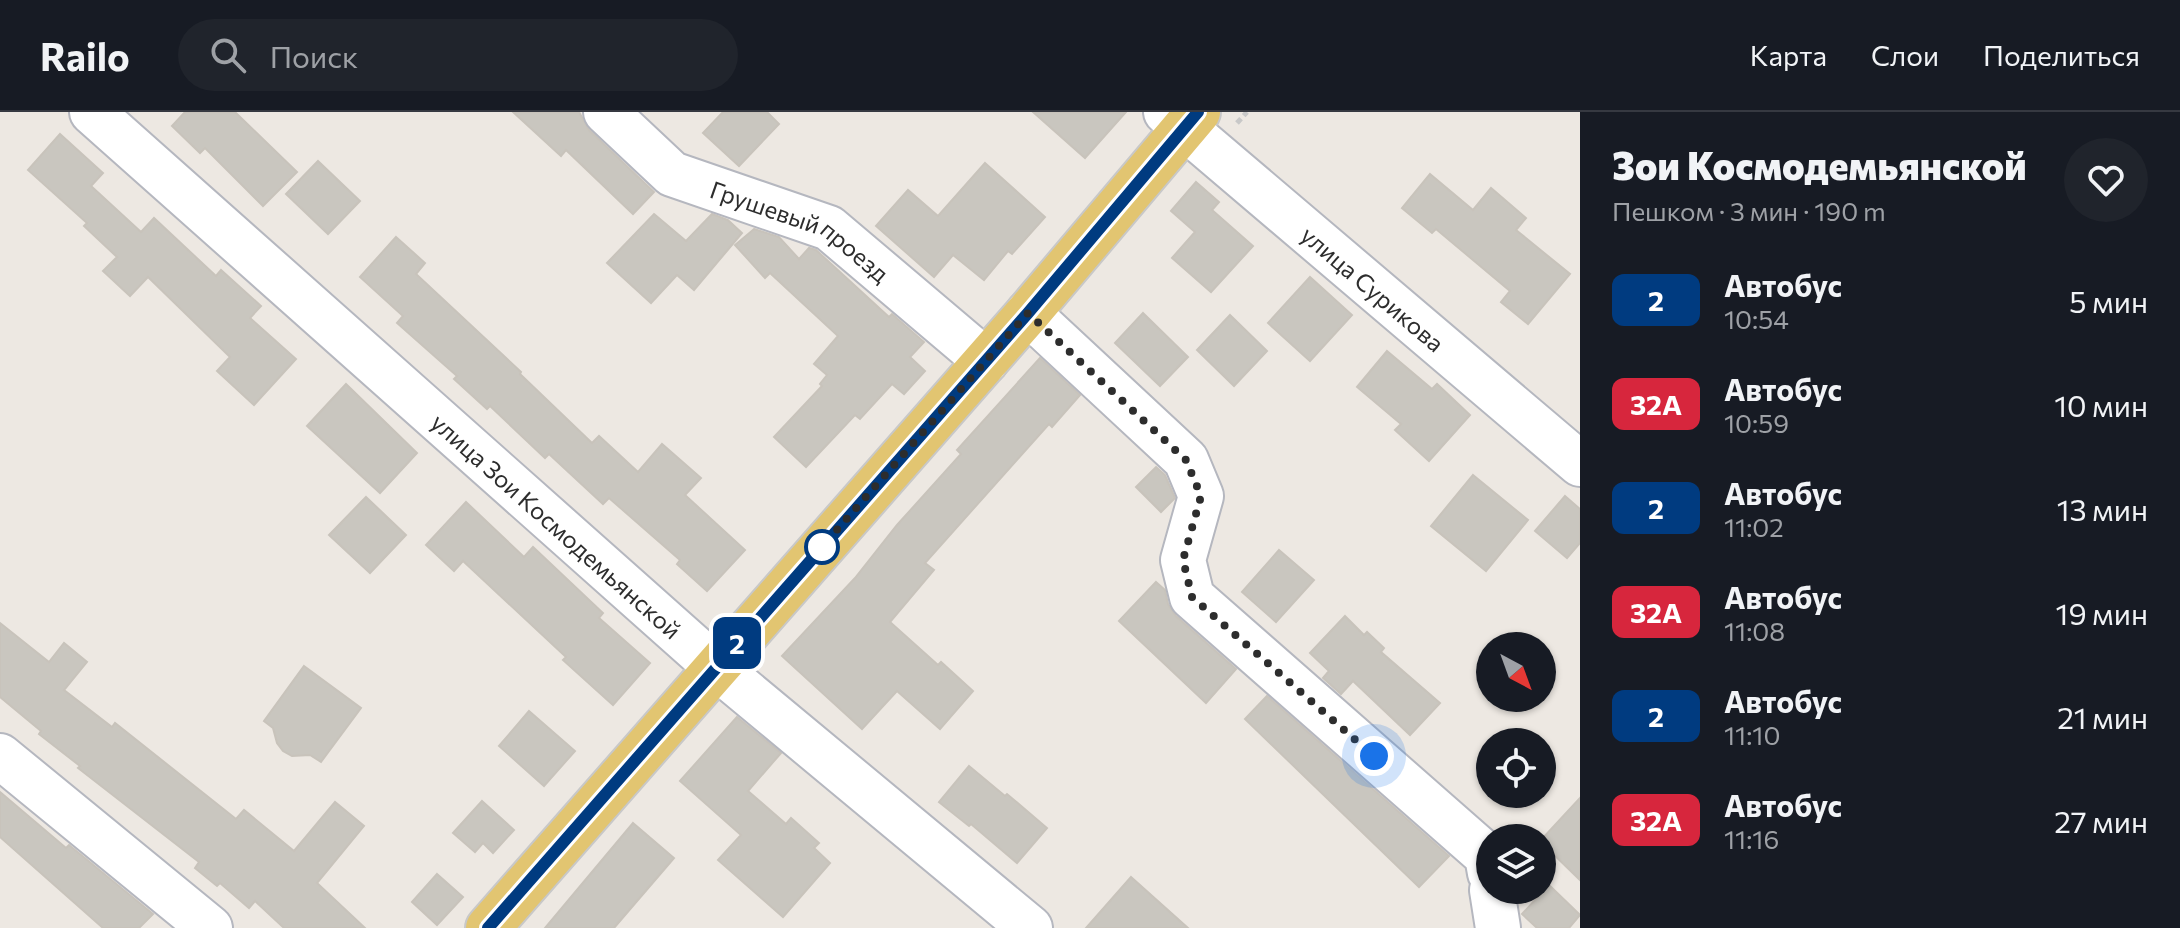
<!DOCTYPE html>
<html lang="ru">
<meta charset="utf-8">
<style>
:root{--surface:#171b24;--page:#20242c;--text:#f1f3f6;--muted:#9ea1a6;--line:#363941}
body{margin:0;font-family:Commissioner,sans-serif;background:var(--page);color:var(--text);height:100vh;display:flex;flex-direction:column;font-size:30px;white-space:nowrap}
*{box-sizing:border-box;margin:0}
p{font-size:26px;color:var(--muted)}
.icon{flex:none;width:44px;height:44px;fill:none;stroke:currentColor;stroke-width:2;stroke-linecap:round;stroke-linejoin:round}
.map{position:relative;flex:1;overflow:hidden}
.details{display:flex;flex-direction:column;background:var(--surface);width:600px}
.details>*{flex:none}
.badge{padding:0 16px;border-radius:12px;font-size:28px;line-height:52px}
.needle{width:52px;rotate:139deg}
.buttons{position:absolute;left:1476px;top:520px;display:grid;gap:16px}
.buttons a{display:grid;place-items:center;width:80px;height:80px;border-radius:50%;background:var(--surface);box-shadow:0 2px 6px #0004;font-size:40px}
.you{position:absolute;width:40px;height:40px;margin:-20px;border:6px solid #fff;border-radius:50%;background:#1a73e8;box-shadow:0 0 0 12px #1a73e833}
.map>.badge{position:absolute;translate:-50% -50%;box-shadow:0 0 0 4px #fff}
.round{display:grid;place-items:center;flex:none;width:84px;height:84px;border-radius:42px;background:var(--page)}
.summary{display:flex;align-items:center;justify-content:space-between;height:136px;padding:0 32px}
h1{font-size:38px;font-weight:800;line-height:60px}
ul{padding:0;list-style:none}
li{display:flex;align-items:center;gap:24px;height:104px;padding:0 32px}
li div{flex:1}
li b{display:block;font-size:30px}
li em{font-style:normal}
li .badge{min-width:88px;font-weight:700;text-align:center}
header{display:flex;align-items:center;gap:48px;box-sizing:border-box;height:112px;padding:0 40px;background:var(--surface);border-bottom:2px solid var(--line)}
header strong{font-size:38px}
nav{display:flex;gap:44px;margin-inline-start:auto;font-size:28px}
.search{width:560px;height:72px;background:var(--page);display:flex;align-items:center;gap:20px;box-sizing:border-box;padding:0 28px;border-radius:44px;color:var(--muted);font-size:30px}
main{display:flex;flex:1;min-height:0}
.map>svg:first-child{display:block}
.building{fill:#c9c6bf;stroke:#c8c3bb;stroke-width:2}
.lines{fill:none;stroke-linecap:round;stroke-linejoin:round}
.minor-casing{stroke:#b5b7bf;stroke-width:48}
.major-casing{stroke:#c8c8c8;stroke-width:48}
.path{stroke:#c8c8c8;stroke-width:5;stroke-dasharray:6 4;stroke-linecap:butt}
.minor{stroke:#fff;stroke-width:44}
.major{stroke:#e2c571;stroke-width:44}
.line-casing{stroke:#fff;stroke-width:18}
.line{stroke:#003b80;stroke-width:12}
.walk{stroke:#2d2d2d;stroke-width:8;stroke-dasharray:0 14.4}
.stop-dot{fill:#fff;stroke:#003b80;stroke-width:4}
.labels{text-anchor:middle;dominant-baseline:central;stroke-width:8;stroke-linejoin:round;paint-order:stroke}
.street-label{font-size:24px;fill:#2d2d2d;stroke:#fff}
</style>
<header>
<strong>Railo</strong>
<div class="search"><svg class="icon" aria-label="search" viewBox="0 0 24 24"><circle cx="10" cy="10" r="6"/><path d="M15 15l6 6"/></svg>Поиск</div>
<nav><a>Карта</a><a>Слои</a><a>Поделиться</a></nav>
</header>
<main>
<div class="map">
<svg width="1580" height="816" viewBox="0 0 1580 816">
<rect width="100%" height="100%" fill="#ede8e2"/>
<g class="building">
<path d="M 185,0 L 235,0 L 297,60 L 263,94 L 205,36 L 200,41 L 172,14 Z"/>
<path d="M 513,0 L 579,0 L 589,18 L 654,80 L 633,102 L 566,38 L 561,44 Z"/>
<path d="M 723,0 L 767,0 L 779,12 L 739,54 L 703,21 Z"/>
<path d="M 1033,0 L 1126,0 L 1085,46 Z"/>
<path d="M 60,22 L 103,61 L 91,74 L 141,120 L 154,106 L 216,164 L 221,158 L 261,194 L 250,206 L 296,247 L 254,293 L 217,259 L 230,245 L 148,165 L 130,184 L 103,159 L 117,145 L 84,114 L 87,111 L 28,58 Z"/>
<path d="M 318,49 L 360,89 L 328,122 L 286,82 Z"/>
<path d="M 985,51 L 1045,105 L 1012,142 L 1008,139 L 984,168 L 953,143 L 934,165 L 876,114 L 908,78 L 938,104 Z"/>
<path d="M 1430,62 L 1473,98 L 1491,76 L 1526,106 L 1516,118 L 1570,162 L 1528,212 L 1501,190 L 1510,179 L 1436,117 L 1432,121 L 1402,96 Z"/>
<path d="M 1196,70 L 1219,90 L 1212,98 L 1253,134 L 1211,180 L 1172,146 L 1195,120 L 1171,99 Z"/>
<path d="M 654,102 L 686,129 L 712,102 L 728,108 L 742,121 L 694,178 L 677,163 L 651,191 L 607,151 Z"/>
<path d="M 754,117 L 779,125 L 799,147 L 809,136 L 816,138 L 889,205 L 892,202 L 924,230 L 910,245 L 925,259 L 904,282 L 892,272 L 860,307 L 855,303 L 806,355 L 774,325 L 822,274 L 820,272 L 827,263 L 814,252 L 838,224 L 770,161 L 765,166 L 735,133 Z"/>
<path d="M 396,125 L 425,151 L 416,162 L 521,260 L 520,262 L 592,331 L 599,324 L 638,360 L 662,332 L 701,366 L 685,383 L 745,438 L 707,479 L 677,452 L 680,448 L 609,386 L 603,392 L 549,342 L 545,346 L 490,294 L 487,297 L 454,267 L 457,264 L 397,211 L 403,204 L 360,165 Z"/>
<path d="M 1310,165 L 1352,203 L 1310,249 L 1268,211 Z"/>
<path d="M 1143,201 L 1188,245 L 1160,274 L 1115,231 Z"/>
<path d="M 1230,203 L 1267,239 L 1234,274 L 1197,238 Z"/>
<path d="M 1387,239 L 1432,277 L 1437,272 L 1470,303 L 1429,349 L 1395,318 L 1401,312 L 1357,275 Z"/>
<path d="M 1040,246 L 1080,283 L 1052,315 L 1049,312 L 925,451 L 934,458 L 890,510 L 938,553 L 941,550 L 973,579 L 940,617 L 897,579 L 862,617 L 782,544 L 855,466 L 897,413 L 961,342 L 957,338 Z"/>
<path d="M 346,272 L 417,341 L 380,381 L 307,314 Z"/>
<path d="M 1156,355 L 1165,363 L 1175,386 L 1161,400 L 1136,375 Z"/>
<path d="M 1473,363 L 1528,408 L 1486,459 L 1431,414 Z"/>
<path d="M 1565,384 L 1580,397 L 1580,431 L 1567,446 L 1535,419 Z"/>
<path d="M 366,385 L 406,423 L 370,461 L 329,423 Z"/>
<path d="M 466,390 L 524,445 L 533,435 L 603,501 L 599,506 L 650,551 L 613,593 L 563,548 L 566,545 L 463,449 L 454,459 L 426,433 Z"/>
<path d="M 1279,438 L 1314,468 L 1276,510 L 1242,480 Z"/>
<path d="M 1156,470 L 1165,478 L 1168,492 L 1176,504 L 1236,557 L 1206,591 L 1119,509 Z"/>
<path d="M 1345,504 L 1364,523 L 1367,520 L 1384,536 L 1381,540 L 1440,591 L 1410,623 L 1353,569 L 1341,582 L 1323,566 L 1329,559 L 1310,541 Z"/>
<path d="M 0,511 L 49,550 L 64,531 L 87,550 L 64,578 L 112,615 L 115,611 L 236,707 L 244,698 L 294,739 L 335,690 L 364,714 L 317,771 L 365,816 L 284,816 L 255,789 L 249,796 L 220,771 L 217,774 L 195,756 L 199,750 L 78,656 L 80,654 L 39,622 L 41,619 L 0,585 Z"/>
<path d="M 304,554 L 361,596 L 321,650 L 310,643 L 292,644 L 283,639 L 277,631 L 273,616 L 264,609 Z"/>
<path d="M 1267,584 L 1449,744 L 1419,775 L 1245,607 Z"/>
<path d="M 529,599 L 575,639 L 544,674 L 499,634 Z"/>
<path d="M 737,605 L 781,641 L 748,679 L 786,712 L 791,706 L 819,731 L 814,736 L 830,751 L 783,805 L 718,748 L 741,723 L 680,669 Z"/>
<path d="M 969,654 L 1005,684 L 1007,682 L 1047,716 L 1017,751 L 971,712 L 969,714 L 939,690 Z"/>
<path d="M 0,680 L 66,736 L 69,733 L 153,802 L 139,816 L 103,816 L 0,725 Z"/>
<path d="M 1580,686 L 1580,768 L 1542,731 L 1542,727 Z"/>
<path d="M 482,689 L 514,718 L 493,741 L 483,731 L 475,740 L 453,721 Z"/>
<path d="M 633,711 L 674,746 L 614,816 L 545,816 Z"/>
<path d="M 437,762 L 463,785 L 437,813 L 412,790 Z"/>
<path d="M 1131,765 L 1188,816 L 1086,816 Z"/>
<path d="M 1549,773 L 1580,803 L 1569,816 L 1537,816 L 1522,802 Z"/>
</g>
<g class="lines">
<g class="minor-casing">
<g id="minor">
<path id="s1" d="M 92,0 L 716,555 L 1030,816"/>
<path id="s2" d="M 606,0 L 672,62 L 829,116 L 986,249"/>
<path id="s3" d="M 1166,0 L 1580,352"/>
<path d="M 1028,201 L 1186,348 L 1201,384 L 1183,448 L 1192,485 L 1487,744 L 1490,761"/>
<path d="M 0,644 L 210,816"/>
<path d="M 1492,778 L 1498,816"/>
</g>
</g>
<g class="major-casing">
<path id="major" d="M 488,816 L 1028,201 L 1198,0"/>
</g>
<path class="path" d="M 1237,11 L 1247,0"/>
<use href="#minor" class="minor"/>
<use href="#major" class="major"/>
</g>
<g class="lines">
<g class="line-casing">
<path id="line" d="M 488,816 L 1028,201 L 1198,0"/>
</g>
<use href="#line" class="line"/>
<path class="walk" d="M 822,435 L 820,437 L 1028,201 L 1186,348 L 1201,384 L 1183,448 L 1192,485 L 1374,644"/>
</g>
<circle class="stop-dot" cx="822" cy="435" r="16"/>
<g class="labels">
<g class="street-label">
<text stroke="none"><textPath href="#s2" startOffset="232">Грушевый проезд</textPath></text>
<text stroke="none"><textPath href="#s3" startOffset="272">улица Сурикова</textPath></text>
<text stroke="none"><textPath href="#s1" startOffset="622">улица Зои Космодемьянской</textPath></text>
</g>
</g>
</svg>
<div class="buttons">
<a><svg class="needle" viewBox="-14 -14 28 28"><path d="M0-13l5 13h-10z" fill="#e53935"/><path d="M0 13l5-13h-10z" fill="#9ea1a6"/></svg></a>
<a><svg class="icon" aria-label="locate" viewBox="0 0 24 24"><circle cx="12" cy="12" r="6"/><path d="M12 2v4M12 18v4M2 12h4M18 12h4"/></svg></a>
<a><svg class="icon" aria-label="layers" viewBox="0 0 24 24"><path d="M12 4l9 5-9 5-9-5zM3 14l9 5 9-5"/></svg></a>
</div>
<div class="you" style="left:1374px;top:644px"></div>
<b class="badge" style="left:737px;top:531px;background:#003b80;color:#fff">2</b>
</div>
<section class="details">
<div class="summary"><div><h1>Зои Космодемьянской</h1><p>Пешком · 3 мин · 190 m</p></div><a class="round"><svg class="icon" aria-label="heart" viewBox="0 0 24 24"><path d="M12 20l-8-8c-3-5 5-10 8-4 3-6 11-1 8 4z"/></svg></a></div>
<ul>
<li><span class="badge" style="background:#003b80;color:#fff">2</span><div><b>Автобус</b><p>10:54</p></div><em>5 мин</em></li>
<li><span class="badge" style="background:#d7263d;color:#fff">32A</span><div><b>Автобус</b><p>10:59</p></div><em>10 мин</em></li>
<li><span class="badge" style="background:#003b80;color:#fff">2</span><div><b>Автобус</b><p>11:02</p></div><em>13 мин</em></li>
<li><span class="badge" style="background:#d7263d;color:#fff">32A</span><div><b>Автобус</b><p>11:08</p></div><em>19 мин</em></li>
<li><span class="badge" style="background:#003b80;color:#fff">2</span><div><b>Автобус</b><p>11:10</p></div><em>21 мин</em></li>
<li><span class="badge" style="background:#d7263d;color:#fff">32A</span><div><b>Автобус</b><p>11:16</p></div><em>27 мин</em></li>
</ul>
</section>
</main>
